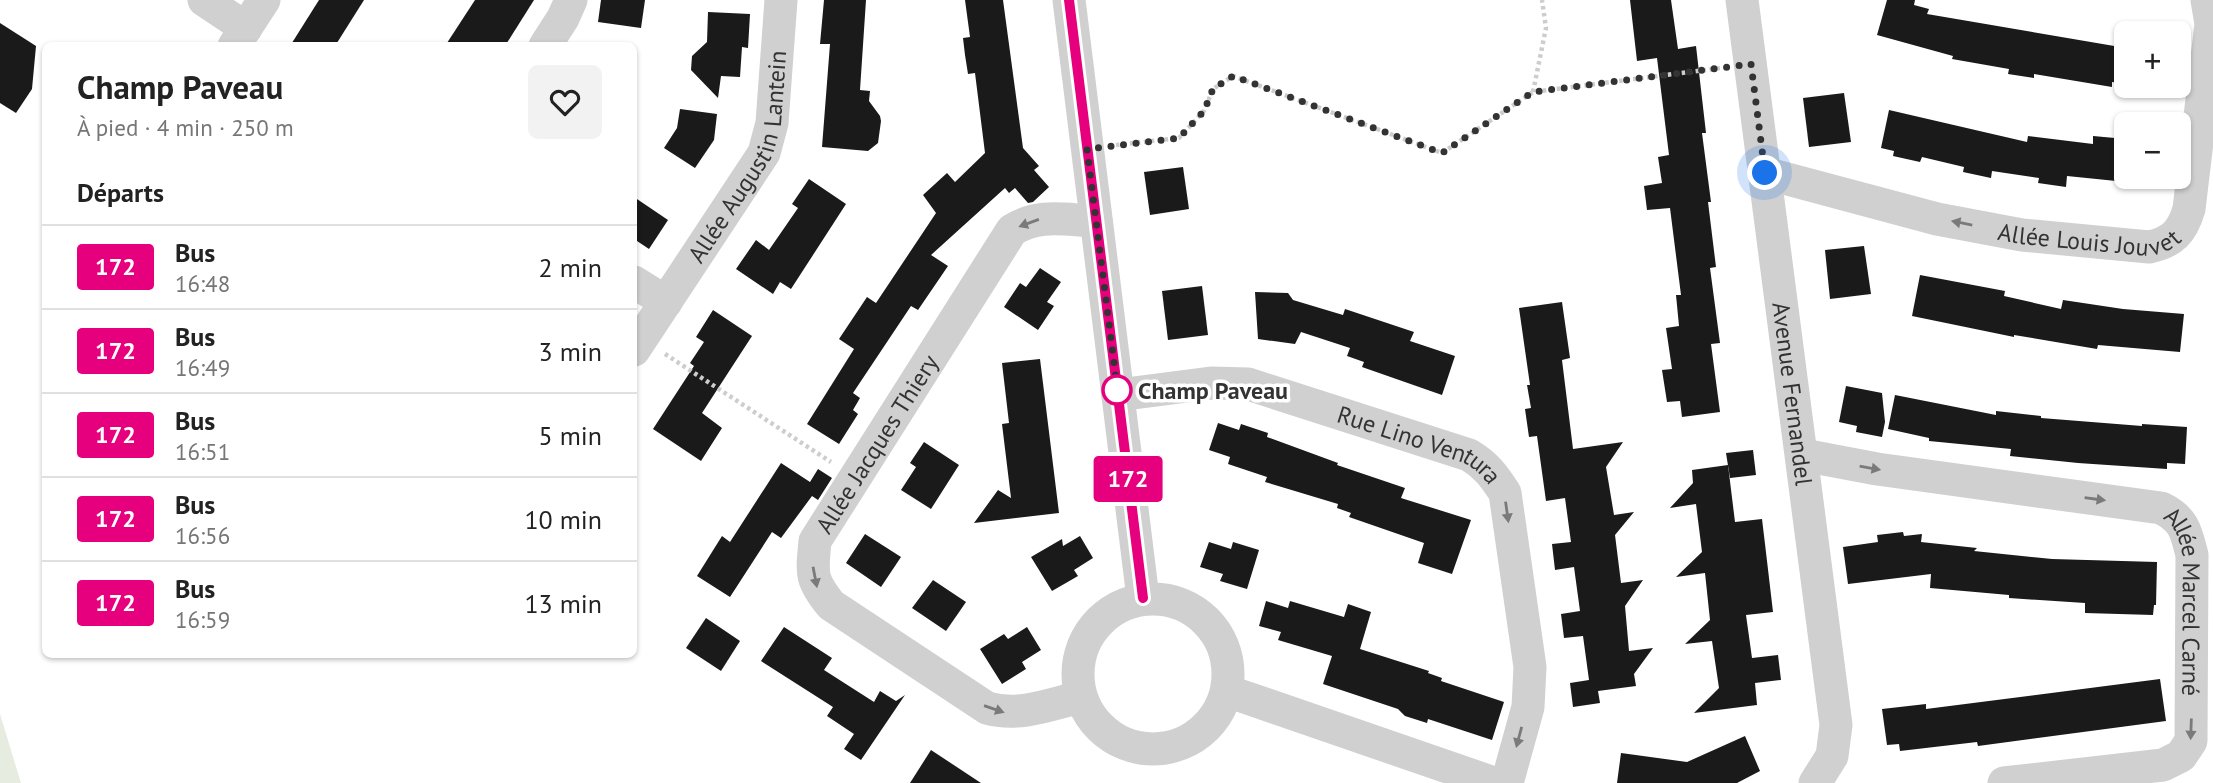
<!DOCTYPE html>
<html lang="fr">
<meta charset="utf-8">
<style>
:root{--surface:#fff;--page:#f2f2f2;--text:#222;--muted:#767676;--line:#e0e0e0}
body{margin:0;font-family:"PT Sans",sans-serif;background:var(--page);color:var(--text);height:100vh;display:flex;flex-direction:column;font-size:26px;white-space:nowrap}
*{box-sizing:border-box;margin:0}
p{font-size:23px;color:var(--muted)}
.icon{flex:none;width:38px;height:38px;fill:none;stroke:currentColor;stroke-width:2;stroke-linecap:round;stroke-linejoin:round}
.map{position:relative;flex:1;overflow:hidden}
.side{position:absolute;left:42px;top:42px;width:595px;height:616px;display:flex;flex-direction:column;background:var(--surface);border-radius:10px;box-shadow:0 2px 5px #0004}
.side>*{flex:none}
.badge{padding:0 14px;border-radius:5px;font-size:24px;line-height:46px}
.buttons{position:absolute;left:2114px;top:21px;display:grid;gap:14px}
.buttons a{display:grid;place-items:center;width:77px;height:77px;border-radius:10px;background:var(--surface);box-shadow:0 2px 5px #0004;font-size:35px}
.you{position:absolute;width:35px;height:35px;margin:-18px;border:5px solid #fff;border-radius:50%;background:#1a73e8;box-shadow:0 0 0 10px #1a73e833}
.map>.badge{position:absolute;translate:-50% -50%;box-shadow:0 0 0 4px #fff}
h2{padding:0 35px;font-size:26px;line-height:63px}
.round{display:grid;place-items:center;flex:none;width:74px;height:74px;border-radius:10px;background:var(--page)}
.headline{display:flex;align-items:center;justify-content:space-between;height:119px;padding:0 35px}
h1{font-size:33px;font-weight:800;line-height:52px}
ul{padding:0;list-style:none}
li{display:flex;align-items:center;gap:21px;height:84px;padding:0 35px;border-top:2px solid var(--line)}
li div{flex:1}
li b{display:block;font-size:26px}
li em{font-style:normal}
li .badge{min-width:77px;font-weight:700;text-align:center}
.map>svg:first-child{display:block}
.green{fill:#e6ecdf}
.building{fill:#1a1a1a}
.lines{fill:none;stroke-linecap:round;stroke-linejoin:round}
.path{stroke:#cdcdcd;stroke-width:4.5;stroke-dasharray:3.5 3.5;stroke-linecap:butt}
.minor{stroke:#d0d0d0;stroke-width:33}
.oneway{fill:#7a7a7a}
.line-casing{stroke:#fff;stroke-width:16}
.line{stroke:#e6007e;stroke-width:10}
.walk{stroke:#333;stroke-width:7;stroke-dasharray:0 12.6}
.stop-dot{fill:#fff;stroke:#e6007e;stroke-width:3.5}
.labels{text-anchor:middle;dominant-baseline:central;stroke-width:7;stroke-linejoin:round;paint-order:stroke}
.street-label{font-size:24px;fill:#333;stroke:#fff}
.stop-label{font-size:24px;font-weight:bold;fill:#333;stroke:#fff;text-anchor:start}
</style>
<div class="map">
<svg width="2213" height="783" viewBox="0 0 2213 783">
<rect width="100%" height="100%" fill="#fff"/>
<path class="green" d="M 0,714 L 21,783 L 0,783 Z"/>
<g class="building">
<path d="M 319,0 L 364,0 L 335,46 L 290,46 Z"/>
<path d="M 475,0 L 534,0 L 505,46 L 445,46 Z"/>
<path d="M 601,0 L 645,0 L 641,28 L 598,22 Z"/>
<path d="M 824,0 L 866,0 L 860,90 L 870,91 L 869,101 L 880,116 L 881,121 L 878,143 L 868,151 L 822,147 L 830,44 L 820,44 Z"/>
<path d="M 965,0 L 1003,0 L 1023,148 L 1039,166 L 1034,170 L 1049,187 L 1033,202 L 1028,203 L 1015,188 L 1009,193 L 1005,188 L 931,255 L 948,266 L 918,310 L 911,306 L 853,393 L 860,398 L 853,410 L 858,414 L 839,444 L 807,424 L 854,349 L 839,339 L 867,297 L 876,303 L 936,213 L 923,195 L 947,173 L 955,182 L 985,153 L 975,73 L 968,74 L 965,55 L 963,38 L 970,37 Z"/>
<path d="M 1630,0 L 1671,0 L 1678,49 L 1696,46 L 1706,133 L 1702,133 L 1711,202 L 1708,202 L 1716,267 L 1710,268 L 1720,343 L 1711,344 L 1720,412 L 1682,417 L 1680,401 L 1667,402 L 1662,370 L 1672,369 L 1666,328 L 1679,326 L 1676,295 L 1681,295 L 1670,208 L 1647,210 L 1644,186 L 1662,183 L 1658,157 L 1669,155 L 1657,58 L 1637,61 Z"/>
<path d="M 1887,0 L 1915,0 L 1914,5 L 1929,9 L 1927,14 L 2126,48 L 2126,84 L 2112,82 L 2112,87 L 2034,74 L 2034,78 L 2008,74 L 2009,69 L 1952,59 L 1953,56 L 1877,35 Z"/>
<path d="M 708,12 L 750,14 L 748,48 L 742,47 L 740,77 L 721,76 L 718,98 L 691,70 L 692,56 L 707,42 Z"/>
<path d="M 0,23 L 36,46 L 32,89 L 16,113 L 0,103 Z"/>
<path d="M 1844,93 L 1851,142 L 1809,147 L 1803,98 Z"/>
<path d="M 680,109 L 717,114 L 714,140 L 695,168 L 664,148 L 677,128 Z"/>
<path d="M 1889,110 L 2027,142 L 2028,136 L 2093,144 L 2093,136 L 2126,139 L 2126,182 L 2067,176 L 2066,187 L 2038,183 L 2039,178 L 1992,171 L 1991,178 L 1963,172 L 1964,167 L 1922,157 L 1920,162 L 1893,156 L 1894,151 L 1881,148 Z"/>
<path d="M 1183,167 L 1189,209 L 1150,215 L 1144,172 Z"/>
<path d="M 809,179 L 846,204 L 791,289 L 780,282 L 773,294 L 736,269 L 756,240 L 769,250 L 798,208 L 792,204 Z"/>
<path d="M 634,197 L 668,220 L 649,249 L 634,239 Z"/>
<path d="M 1864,246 L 1871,294 L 1830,299 L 1825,250 Z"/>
<path d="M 1040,268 L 1061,282 L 1047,302 L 1054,306 L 1038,330 L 1004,307 L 1020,283 L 1026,287 Z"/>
<path d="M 1920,275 L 2005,291 L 2004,296 L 2061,309 L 2063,300 L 2123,309 L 2184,314 L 2180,352 L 2098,345 L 2097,349 L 2014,335 L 2014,337 L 1912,316 Z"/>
<path d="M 1202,286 L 1208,335 L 1168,340 L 1162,291 Z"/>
<path d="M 1255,292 L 1288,293 L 1293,300 L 1343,315 L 1345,309 L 1414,332 L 1410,341 L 1455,356 L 1442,395 L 1362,367 L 1364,362 L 1347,356 L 1350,348 L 1301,332 L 1295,344 L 1258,339 Z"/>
<path d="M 1562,302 L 1570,358 L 1562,360 L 1573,449 L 1623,442 L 1606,467 L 1614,515 L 1634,512 L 1615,535 L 1621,583 L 1643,580 L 1625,606 L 1629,651 L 1653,648 L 1634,674 L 1636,686 L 1598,691 L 1600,703 L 1573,707 L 1570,683 L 1589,680 L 1583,636 L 1564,638 L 1561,614 L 1580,611 L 1574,567 L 1555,570 L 1552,544 L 1571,542 L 1565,498 L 1546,501 L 1537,436 L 1529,437 L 1525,409 L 1531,408 L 1527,385 L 1530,385 L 1519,308 Z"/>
<path d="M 713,310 L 752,336 L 702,413 L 722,428 L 701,461 L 653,429 L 694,366 L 690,363 L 704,342 L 696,337 Z"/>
<path d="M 1040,359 L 1059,513 L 974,523 L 998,490 L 1011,498 L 1002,424 L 1009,423 L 1002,363 Z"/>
<path d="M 1846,386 L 1882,393 L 1885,422 L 1882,437 L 1856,432 L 1857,426 L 1839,422 Z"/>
<path d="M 1895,395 L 1996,415 L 1996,411 L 2041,416 L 2041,418 L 2142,426 L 2142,424 L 2187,427 L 2185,464 L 2167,463 L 2167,469 L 2078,463 L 2010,456 L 2011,449 L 1929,441 L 1929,438 L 1888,429 Z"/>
<path d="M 1218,423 L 1239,430 L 1241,424 L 1268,433 L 1267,437 L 1338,463 L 1337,465 L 1405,488 L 1401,498 L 1471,520 L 1452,574 L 1418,563 L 1424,543 L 1349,517 L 1351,513 L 1337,508 L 1338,504 L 1265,482 L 1267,477 L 1228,464 L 1230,457 L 1209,450 Z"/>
<path d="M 924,442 L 959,465 L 931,509 L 901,490 L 916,467 L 910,463 Z"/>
<path d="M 1753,450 L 1756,475 L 1730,478 L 1726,453 Z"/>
<path d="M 781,463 L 810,482 L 818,469 L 832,478 L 818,500 L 812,496 L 781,538 L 772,532 L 730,597 L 697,576 L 722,536 L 730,542 Z"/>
<path d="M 1728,465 L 1735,522 L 1762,519 L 1765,544 L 1773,612 L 1746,615 L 1752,658 L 1778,655 L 1781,680 L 1755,683 L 1757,705 L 1694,713 L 1719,688 L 1712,641 L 1685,644 L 1710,620 L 1705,573 L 1676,577 L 1702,552 L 1696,504 L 1670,508 L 1693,483 L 1692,470 Z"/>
<path d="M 1903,532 L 1904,536 L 1922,534 L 1921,542 L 1977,548 L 1974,551 L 2052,559 L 2157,562 L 2156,605 L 2154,605 L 2153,615 L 2085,613 L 2085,603 L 2009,598 L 2009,595 L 1930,588 L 1931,574 L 1848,584 L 1843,547 L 1878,542 L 1877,535 Z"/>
<path d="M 865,534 L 901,557 L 881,587 L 846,563 Z"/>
<path d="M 1080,536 L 1093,558 L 1074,570 L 1078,576 L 1052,591 L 1031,557 L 1062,539 L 1063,546 Z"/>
<path d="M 1209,542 L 1231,549 L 1233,542 L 1259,550 L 1247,589 L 1220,581 L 1223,574 L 1200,567 Z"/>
<path d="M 933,580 L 966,602 L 946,631 L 912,608 Z"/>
<path d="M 1266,601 L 1288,608 L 1290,601 L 1344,617 L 1348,604 L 1371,612 L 1360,649 L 1429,671 L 1428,673 L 1442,678 L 1441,681 L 1504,702 L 1492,740 L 1428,719 L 1427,723 L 1405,716 L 1398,709 L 1323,684 L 1332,656 L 1278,640 L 1281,632 L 1259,626 Z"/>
<path d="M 706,618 L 740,641 L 721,671 L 686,648 Z"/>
<path d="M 784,627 L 832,658 L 824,670 L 874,702 L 880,691 L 896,701 L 905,695 L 861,760 L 844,749 L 854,734 L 827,716 L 833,707 L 761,661 Z"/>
<path d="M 1027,627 L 1041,650 L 1022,662 L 1026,669 L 1002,684 L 980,649 L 1004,634 L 1008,639 Z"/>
<path d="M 2160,679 L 2166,721 L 1978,746 L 1977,742 L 1900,751 L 1899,744 L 1887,745 L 1882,709 L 1926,704 L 1926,709 Z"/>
<path d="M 1745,736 L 1760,771 L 1737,783 L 1617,783 L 1621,753 L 1687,762 Z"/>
<path d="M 931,750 L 981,783 L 910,783 Z"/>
</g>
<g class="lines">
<g class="path">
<path d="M 1533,92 L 1546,28 L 1542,0"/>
<path d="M 1116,145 L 1179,138 L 1204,111 L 1213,89 L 1233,76 L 1442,153 L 1533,92 L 1721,68"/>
<path d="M 665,354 L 831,462"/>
</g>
<g class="minor">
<path d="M 204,0 L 246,28"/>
<path d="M 1069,0 L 1143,598"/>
<path id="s1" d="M 1742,0 L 1836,725 L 1832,756 L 1815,783"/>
<path d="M 234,46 L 264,0"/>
<path d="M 545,46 L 563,18 L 571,0"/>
<path id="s2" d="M 1765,173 L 1937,219 L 2022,235 L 2149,247 C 2173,242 2182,232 2189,209 L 2211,24 L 2207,0"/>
<path d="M 634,282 L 666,302"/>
<path id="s3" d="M 634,350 L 764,153 L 772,123 L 781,0"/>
<path id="s4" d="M 1118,395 L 1211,383 L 1248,384 L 1469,455 C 1486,465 1494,476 1505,493 L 1530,667 L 1528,707 L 1507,783"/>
<path id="s5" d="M 1803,455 L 1877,469 L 2161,508 C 2184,519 2186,531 2192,555 L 2191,741 L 2181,756 L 2163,765 L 2004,783"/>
<circle cx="1153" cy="674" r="75"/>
<path d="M 1227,691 L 1494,783"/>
<path id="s6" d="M 1080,697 C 1049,705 1019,717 987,708 L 831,605 C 810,579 812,574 815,541 L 1012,230 C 1040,213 1064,220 1096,221"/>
</g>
</g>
<defs><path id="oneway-solid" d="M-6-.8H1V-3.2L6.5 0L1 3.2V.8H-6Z" transform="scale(1.75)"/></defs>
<g class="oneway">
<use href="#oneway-solid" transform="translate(1029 223) rotate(160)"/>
<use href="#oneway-solid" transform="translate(1962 223) rotate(-169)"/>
<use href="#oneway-solid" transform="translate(1870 468) rotate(10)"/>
<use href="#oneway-solid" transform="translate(2095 499) rotate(8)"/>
<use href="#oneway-solid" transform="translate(1507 512) rotate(82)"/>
<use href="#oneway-solid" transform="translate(815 577) rotate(79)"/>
<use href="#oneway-solid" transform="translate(994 709) rotate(19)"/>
<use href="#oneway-solid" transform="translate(2191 729) rotate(92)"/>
<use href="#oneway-solid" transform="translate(1519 737) rotate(105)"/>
</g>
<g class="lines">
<g class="line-casing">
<path id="line" d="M 1069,0 L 1143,598"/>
</g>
<use href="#line" class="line"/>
<path class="walk" d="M 1117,390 L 1118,395 L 1087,149 L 1179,138 L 1204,111 L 1213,89 L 1233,76 L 1442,153 L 1533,92 L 1751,64 L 1765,173"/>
</g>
<circle class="stop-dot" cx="1117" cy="390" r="14"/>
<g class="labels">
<g class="street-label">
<text stroke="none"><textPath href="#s3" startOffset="224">Allée Augustin Lantein</textPath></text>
<text stroke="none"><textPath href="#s2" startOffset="332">Allée Louis Jouvet</textPath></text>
<text stroke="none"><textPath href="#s1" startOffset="397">Avenue Fernandel</textPath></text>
<text stroke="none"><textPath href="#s6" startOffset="466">Allée Jacques Thiery</textPath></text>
<text stroke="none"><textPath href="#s4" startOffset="313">Rue Lino Ventura</textPath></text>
<text stroke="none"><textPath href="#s5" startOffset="466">Allée Marcel Carné</textPath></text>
</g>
<g class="stop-label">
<text x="1138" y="390">Champ Paveau</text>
</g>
</g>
</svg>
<div class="buttons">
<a>+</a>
<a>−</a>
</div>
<div class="you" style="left:1765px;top:173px"></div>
<b class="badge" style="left:1128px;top:479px;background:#e6007e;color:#fff">172</b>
<section class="side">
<div class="headline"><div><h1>Champ Paveau</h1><p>À pied · 4 min · 250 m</p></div><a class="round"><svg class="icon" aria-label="heart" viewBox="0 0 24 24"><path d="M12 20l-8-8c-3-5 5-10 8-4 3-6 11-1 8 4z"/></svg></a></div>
<h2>Départs</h2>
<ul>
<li><span class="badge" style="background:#e6007e;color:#fff">172</span><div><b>Bus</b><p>16:48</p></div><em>2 min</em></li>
<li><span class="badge" style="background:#e6007e;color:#fff">172</span><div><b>Bus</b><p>16:49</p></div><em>3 min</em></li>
<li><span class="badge" style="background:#e6007e;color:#fff">172</span><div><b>Bus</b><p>16:51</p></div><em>5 min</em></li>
<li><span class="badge" style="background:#e6007e;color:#fff">172</span><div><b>Bus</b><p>16:56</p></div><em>10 min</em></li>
<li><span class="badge" style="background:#e6007e;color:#fff">172</span><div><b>Bus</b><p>16:59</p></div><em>13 min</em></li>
</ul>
</section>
</div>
